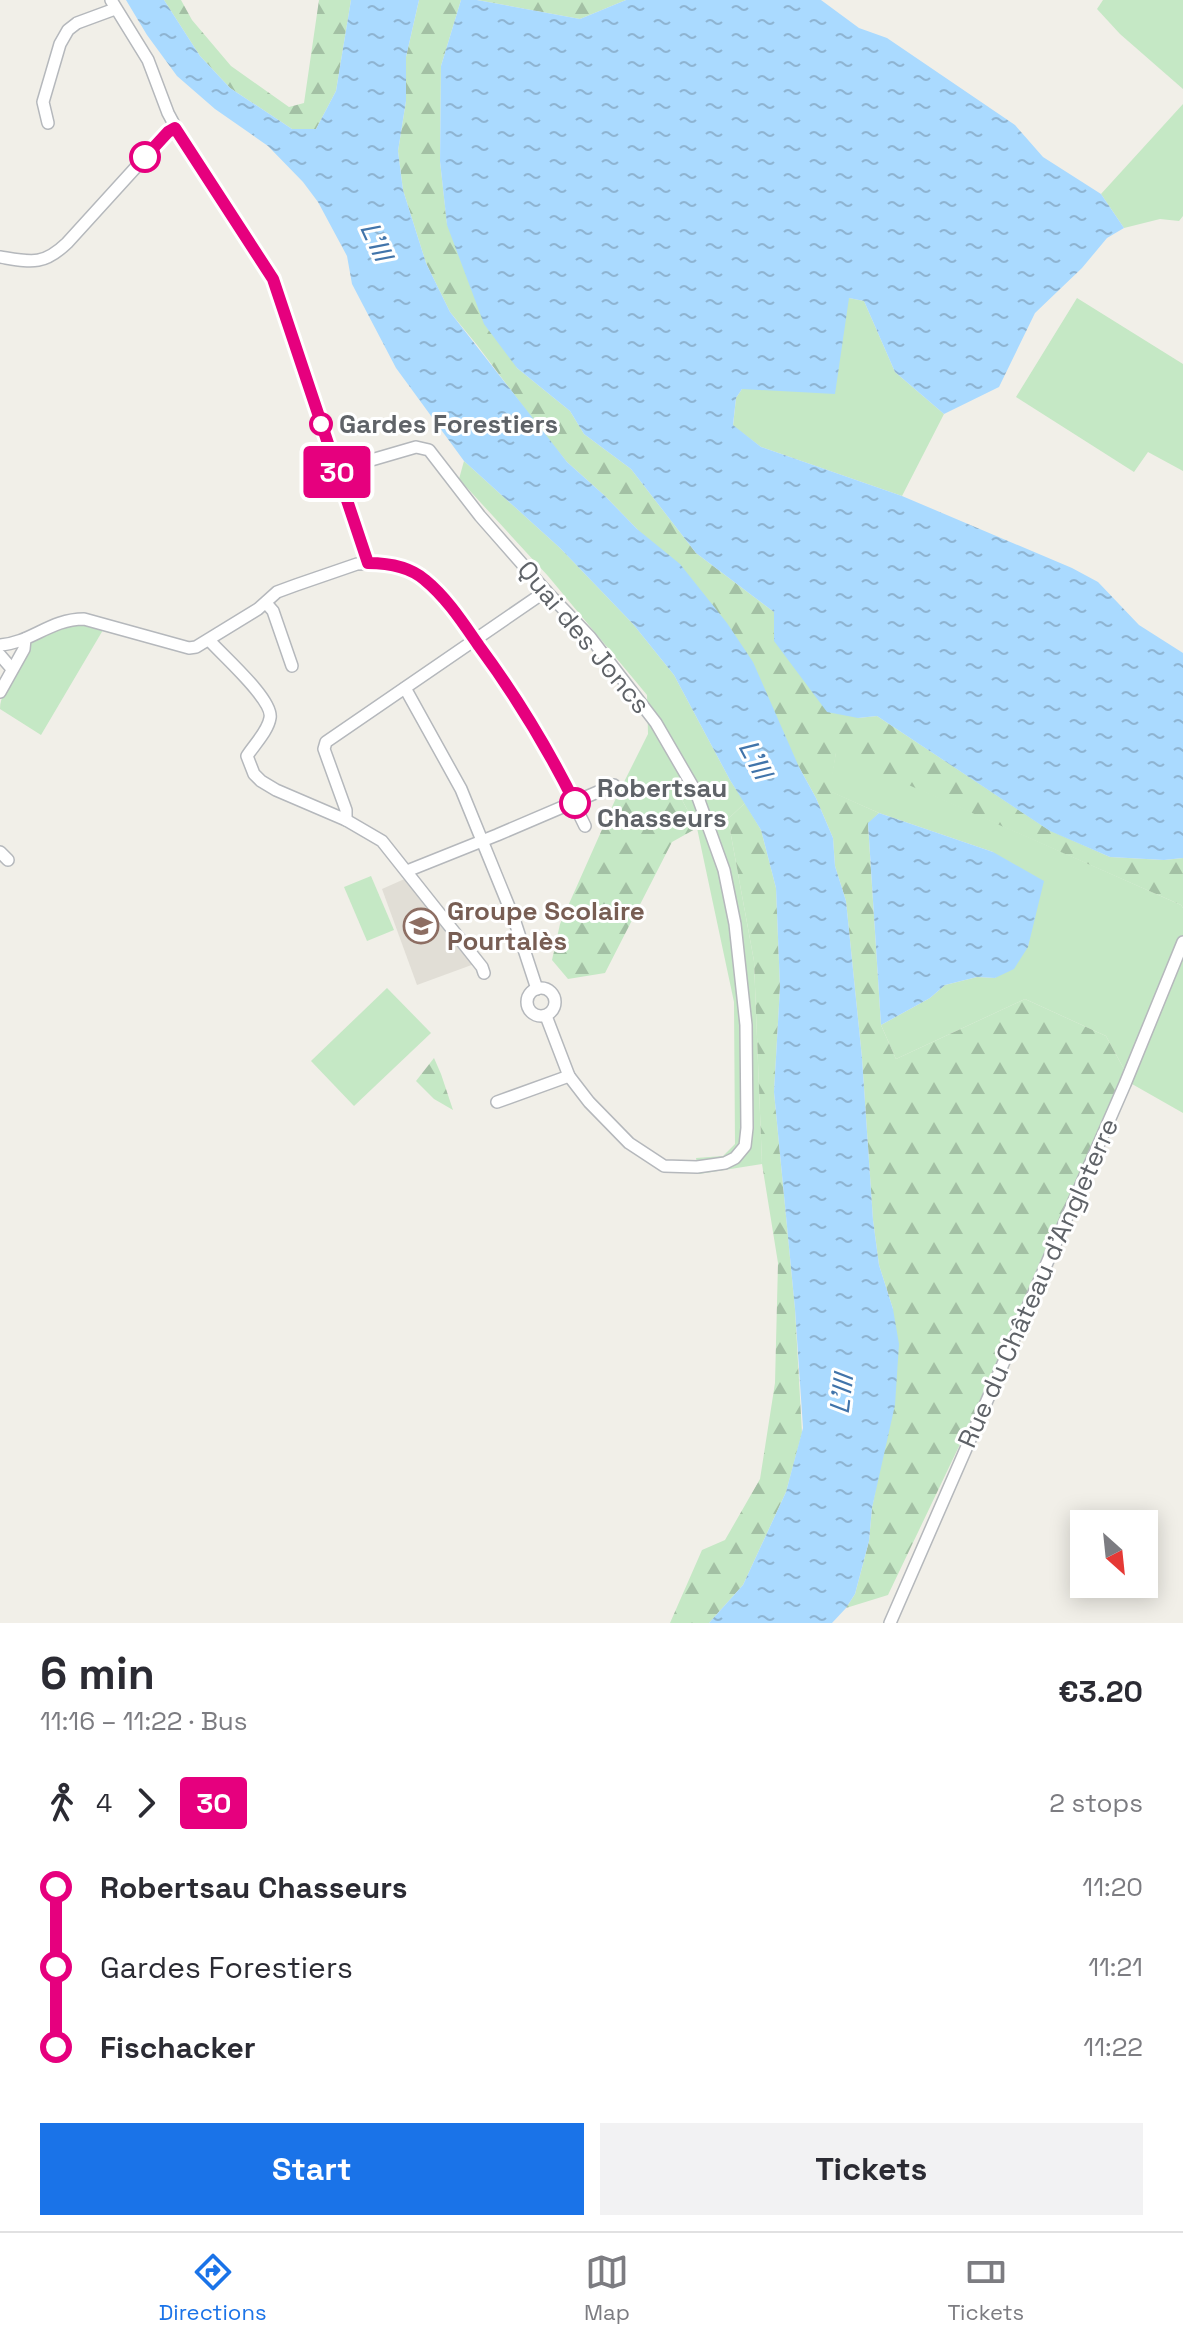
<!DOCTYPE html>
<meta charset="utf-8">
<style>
:root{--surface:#fff;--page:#f2f2f3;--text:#2b2b33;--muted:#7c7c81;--line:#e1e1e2;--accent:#1a73e8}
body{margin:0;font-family:"Space Grotesk",sans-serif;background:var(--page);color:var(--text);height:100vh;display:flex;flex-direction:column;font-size:30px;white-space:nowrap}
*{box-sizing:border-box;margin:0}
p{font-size:26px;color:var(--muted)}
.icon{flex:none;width:44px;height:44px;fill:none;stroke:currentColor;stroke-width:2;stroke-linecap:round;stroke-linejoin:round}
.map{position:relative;height:1623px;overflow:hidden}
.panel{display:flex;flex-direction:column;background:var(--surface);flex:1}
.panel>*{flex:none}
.badge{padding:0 16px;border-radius:6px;font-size:28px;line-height:52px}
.needle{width:52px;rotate:153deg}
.controls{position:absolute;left:1070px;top:1510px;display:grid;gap:16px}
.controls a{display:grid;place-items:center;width:88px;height:88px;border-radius:0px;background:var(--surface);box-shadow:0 4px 20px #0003;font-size:40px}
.map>.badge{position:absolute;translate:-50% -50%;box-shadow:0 0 0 4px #fff}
.legs{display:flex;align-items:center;gap:12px;height:88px;padding:0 40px;font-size:26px}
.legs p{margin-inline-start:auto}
.overview{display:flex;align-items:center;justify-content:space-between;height:136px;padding:0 40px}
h1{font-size:44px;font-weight:700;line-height:60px}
.primary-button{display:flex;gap:16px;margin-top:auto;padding:16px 40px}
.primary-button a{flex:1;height:92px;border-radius:0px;background:var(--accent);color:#fff;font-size:32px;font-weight:700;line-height:92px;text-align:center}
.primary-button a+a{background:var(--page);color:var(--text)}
ul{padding:0 40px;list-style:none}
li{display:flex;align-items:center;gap:28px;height:80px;font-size:30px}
li i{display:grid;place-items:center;width:12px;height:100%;margin:0 10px;background:currentColor}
li i::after{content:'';width:20px;height:20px;margin:-10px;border:6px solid;border-radius:50%;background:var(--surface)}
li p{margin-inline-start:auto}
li:first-child i{background:linear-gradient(#0000 50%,currentColor 0)}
li:last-child i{background:linear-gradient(currentColor 50%,#0000 0)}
.tab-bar{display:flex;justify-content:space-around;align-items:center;height:112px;border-top:2px solid var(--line);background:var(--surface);font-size:22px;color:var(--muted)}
.tab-bar a{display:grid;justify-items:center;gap:4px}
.tab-bar .active{color:var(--accent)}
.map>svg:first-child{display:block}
.education{fill:#e1ded6}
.green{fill:#c5e8c5}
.forest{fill:url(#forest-firs)}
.water{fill:url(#water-ripples)}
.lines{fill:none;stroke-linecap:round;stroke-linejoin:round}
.street-casing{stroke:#b5b8bc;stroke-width:14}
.street{stroke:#fff;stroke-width:11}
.line-1-casing{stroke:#fff;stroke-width:18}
.line-1{stroke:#e6007e;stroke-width:12}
.stop-1-dot{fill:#fff;stroke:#e6007e;stroke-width:4}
.labels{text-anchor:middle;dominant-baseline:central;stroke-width:6;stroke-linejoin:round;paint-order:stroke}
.stop-label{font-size:26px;font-weight:bold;fill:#5f6368;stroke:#fff;text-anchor:start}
.street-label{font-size:26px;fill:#5f6368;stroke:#fff}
.education-label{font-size:26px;font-weight:bold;fill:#785e54;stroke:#fff;text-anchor:start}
.water-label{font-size:28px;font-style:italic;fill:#4174aa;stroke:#fff}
</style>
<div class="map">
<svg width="1183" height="1623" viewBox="0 0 1183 1623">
<defs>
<pattern id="forest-firs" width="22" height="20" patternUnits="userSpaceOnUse" patternTransform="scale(2)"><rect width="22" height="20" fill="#c5e8c5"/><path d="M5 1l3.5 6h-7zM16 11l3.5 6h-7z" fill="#a3c0a4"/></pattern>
<pattern id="water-ripples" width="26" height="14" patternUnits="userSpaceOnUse" patternTransform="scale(2)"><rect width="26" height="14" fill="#aadaff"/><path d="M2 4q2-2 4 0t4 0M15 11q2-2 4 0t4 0" fill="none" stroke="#8eb4d2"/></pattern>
</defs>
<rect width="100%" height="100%" fill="#f1efe8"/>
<path class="education" d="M 409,877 L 477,963 L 417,985 L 382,889 Z"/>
<g class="green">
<path d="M 1103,0 L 1183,0 L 1183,89 L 1120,34 L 1097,9 Z"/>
<path d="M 1183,104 L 1183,216 L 1179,221 L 1160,219 L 1124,228 L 1101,194 Z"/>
<path d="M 849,298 L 864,301 L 895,372 L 944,414 L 902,496 L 761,447 L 733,426 L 736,398 L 742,389 Z"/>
<path d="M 1077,298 L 1183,364 L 1183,471 L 1148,452 L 1134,472 L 1016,397 Z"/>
<path d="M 464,461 L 560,548 L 633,624 L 674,675 L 730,780 L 745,803 L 728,819 L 754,961 L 762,1164 L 699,1174 L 696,1158 L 723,1156 L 735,1144 L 734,1002 L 697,828 L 672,781 L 616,798 L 648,734 L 647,695 L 548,576 L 459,479 Z"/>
<path d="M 81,623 L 103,630 L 41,735 L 0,709 C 0,696 7,691 12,680 C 31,635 35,636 81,623 Z"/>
<path d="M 836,752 L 1181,905 L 1183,908 L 1183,1113 L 1132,1084 L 1106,1036 L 1025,999 L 896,1059 L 881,1025 L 930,998 L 945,985 L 977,977 L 995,978 L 1028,946 L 1031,931 L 993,852 L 879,813 L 829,791 Z"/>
<path d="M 371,876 L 394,930 L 367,941 L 344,887 Z"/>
<path d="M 387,988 L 431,1033 L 354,1106 L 311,1061 Z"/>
</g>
<g class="forest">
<path d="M 164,0 L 181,0 L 192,20 L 231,66 L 289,107 L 304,103 L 319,0 L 351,0 L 336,91 L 316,129 L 292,129 L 230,88 L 200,56 Z"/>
<path d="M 419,0 L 461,0 L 441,66 L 440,161 L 447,224 L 517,368 L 570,411 L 584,434 L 631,469 L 696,553 L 774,612 L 858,718 L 877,716 L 1049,830 L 1110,857 L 1164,860 L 1183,858 L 1183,908 L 1181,905 L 836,753 L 830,791 L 879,813 L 868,824 L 881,1025 L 896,1059 L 1025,999 L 1106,1036 L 1132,1084 L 888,1595 L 846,1608 L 855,1594 L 869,1541 L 872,1508 L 882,1457 L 893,1309 L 879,1265 L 873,1220 L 862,1058 L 846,901 L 835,866 L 833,838 L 816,798 L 799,767 L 637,529 L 605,496 L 567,462 L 543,433 L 477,345 L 450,312 L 426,263 L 403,190 L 398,151 L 406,101 L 406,57 Z"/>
<path d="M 477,0 L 626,0 L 580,19 Z"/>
<path d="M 672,781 L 697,828 L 672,842 L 605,973 L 568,979 L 552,960 L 560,924 L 616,798 Z"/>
<path d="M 745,803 L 761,830 L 776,888 L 780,987 L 774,1092 L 795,1309 L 802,1433 L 786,1492 L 743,1585 L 709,1623 L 670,1623 L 702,1550 L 725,1540 L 760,1479 L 775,1383 L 778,1263 L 762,1164 L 754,961 L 728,819 Z"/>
<path d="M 434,1058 L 441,1074 L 453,1110 L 434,1099 L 416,1081 Z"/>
</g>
<g class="water">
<path d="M 126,0 L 164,0 L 200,56 L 230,88 L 292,129 L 316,129 L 336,91 L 351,0 L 419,0 L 406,57 L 406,101 L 398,151 L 403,190 L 426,263 L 450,312 L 567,462 L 605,496 L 637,529 L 680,564 L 727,623 L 753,662 L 799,767 L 816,798 L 833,838 L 835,866 L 846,901 L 862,1058 L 873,1220 L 879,1265 L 893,1309 L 899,1344 L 895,1405 L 872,1508 L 869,1541 L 855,1594 L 846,1608 L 832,1623 L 709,1623 L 743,1585 L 786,1492 L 803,1428 L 795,1309 L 774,1092 L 780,987 L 776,888 L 761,830 L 730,780 L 674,675 L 633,624 L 560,548 L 464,461 L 396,368 L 352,284 L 347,256 L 318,202 L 303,182 L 268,146 L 215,109 L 177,76 L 147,35 Z"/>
<path d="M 461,0 L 477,0 L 580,19 L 626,0 L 821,0 L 859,28 L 887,38 L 1015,125 L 1043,157 L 1101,194 L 1124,228 L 1107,238 L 1082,268 L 1035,313 L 999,387 L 944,414 L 895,372 L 864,301 L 849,298 L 835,394 L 742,389 L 736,398 L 733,425 L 761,447 L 902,496 L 1072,568 L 1098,582 L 1139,625 L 1183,653 L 1183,858 L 1164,860 L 1110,857 L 1050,831 L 877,716 L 858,718 L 827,712 L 774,641 L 774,612 L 696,553 L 631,469 L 584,434 L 570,411 L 517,368 L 484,324 L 447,225 L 440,161 L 441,66 Z"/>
<path d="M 879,813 L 993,852 L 1044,881 L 1028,947 L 1014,969 L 995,978 L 977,977 L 945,985 L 930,998 L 881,1025 L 868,823 Z"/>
</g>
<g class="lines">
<g class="street-casing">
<g id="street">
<path d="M 111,0 L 148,60 L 168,113 L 183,141 L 273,279 L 368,563"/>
<path d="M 48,123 L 43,102 L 60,44 L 68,30 L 77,23 L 115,9"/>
<path d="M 0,257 C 31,262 43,266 67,243 L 168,132 L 175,128"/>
<path d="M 337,470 L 416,447 L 429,450 L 480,516 L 546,591 L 590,637 L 656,723 L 696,792 L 724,870 L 735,924 L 746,1025 L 747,1128 L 745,1146 L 735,1158 L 725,1163 L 697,1167 L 664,1166 L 629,1143 L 589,1102 L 569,1076 L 546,1016"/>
<path d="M 266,603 L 273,611 L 292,666"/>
<path d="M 209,640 C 221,654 274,700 270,718 C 268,731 254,745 247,756 L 254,774 L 261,781 L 276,790 L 346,820 L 382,841 L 482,967 L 484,973"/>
<path d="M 0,645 C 31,643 50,619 84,619 L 189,648 L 196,647 L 258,609 L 277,592 L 296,585 L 357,564 L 384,563 L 404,568 L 424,578 L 448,603 L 513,692 L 543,740 L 585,826"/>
<path d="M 0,655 L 12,669"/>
<path d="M 405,688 L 461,789 L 514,919 L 537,989"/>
<path d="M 0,692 L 24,649 L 25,639"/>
<path d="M 346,820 L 346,810 L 324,749 L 326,742 L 546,591"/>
<path d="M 0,852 L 8,860"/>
<path d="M 407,871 L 497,835 L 614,785"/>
<circle cx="541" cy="1002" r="14"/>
<path d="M 497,1102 L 569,1076"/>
<path d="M 890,1623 L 1125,1084 L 1183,942"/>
</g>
</g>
<use href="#street" class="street"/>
</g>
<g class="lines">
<g class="line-1-casing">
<path id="line-1" d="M 145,157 L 168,132 L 175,128 L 273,279 L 368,563 C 388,563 409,566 425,580 C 447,598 463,623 479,646 C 516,696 547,747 575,803"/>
</g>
<use href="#line-1" class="line-1"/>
</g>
<defs>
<g id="school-ring" transform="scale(1.8)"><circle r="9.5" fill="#fff" stroke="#8d6e63" stroke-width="1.5"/><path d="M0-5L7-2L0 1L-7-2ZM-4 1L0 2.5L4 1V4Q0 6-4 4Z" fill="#8d6e63"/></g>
</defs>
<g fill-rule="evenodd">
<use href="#school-ring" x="421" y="926"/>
</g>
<g class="stop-1-dot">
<circle cx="145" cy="157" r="14"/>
<circle cx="321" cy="424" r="10"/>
<circle cx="575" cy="803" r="14"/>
</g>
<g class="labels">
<g class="stop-label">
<text x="339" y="424">Gardes Forestiers</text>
<text x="597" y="788">Robertsau<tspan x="597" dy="30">Chasseurs</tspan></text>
</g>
<g class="street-label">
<text transform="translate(584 637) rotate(50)">Quai des Joncs</text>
<text transform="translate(1038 1283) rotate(-66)">Rue du Château d'Angleterre</text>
</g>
<g class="education-label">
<text x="447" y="911">Groupe Scolaire<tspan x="447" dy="30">Pourtalès</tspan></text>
</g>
<g class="water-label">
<text transform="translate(377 241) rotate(65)">L'Ill</text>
<text transform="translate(756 759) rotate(62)">L'Ill</text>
<text transform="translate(841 1394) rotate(-83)">L'Ill</text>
</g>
</g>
</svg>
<div class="controls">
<a><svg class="needle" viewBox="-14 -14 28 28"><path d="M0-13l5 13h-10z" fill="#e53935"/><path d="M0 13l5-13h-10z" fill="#7c7c81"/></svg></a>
</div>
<b class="badge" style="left:337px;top:472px;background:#e6007e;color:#fff">30</b>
</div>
<section class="panel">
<div class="overview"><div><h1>6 min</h1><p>11:16 – 11:22 · Bus</p></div><b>€3.20</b></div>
<div class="legs"><svg class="icon" aria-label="walk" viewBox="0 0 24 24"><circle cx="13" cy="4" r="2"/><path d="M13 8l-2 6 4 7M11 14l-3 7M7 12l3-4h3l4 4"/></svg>4<svg class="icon" aria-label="forward" viewBox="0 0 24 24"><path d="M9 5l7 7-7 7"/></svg><b class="badge" style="background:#e6007e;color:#fff">30</b><p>2 stops</p></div>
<ul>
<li><i style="color:#e6007e"></i><b>Robertsau Chasseurs</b><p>11:20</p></li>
<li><i style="color:#e6007e"></i><span>Gardes Forestiers</span><p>11:21</p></li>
<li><i style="color:#e6007e"></i><b>Fischacker</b><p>11:22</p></li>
</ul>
<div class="primary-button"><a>Start</a><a>Tickets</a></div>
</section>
<nav class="tab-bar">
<a class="active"><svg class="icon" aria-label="directions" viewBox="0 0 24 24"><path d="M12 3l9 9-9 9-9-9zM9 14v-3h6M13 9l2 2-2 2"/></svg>Directions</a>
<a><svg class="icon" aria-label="map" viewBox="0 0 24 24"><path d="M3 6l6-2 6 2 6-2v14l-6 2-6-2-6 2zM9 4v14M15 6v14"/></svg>Map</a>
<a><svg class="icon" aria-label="tickets" viewBox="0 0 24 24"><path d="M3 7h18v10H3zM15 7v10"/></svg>Tickets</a>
</nav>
